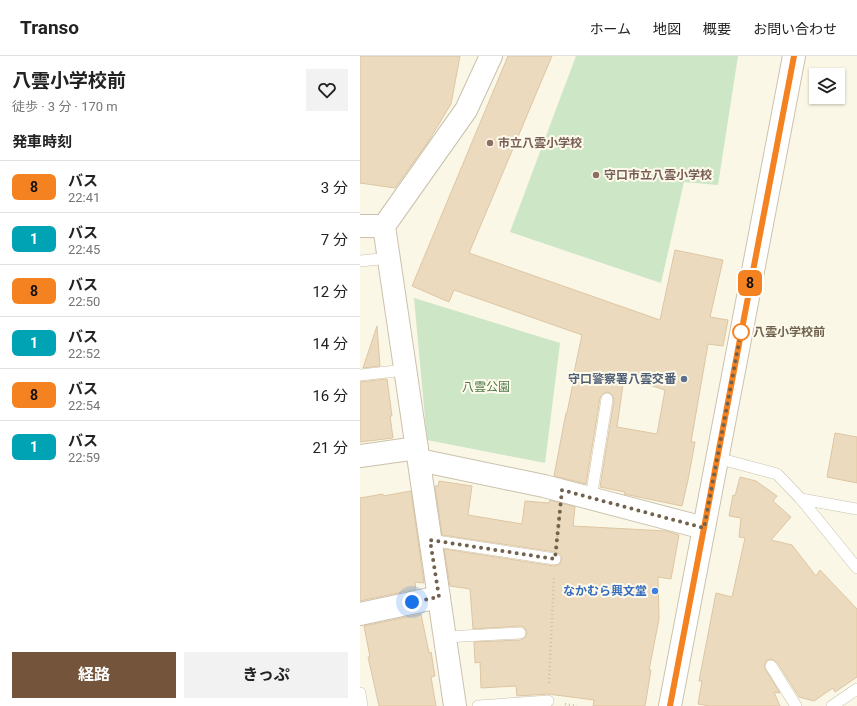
<!DOCTYPE html>
<html lang="ja">
<meta charset="utf-8">
<style>
:root{--surface:#fff;--page:#f2f2f2;--text:#222;--muted:#767676;--line:#e0e0e0;--accent:#74543a}
body{margin:0;font-family:Roboto,"Noto Sans JP",sans-serif;background:var(--page);color:var(--text);height:100vh;display:flex;flex-direction:column;font-size:15px;white-space:nowrap}
*{box-sizing:border-box;margin:0}
p{font-size:13px;color:var(--muted)}
.icon{flex:none;width:22px;height:22px;fill:none;stroke:currentColor;stroke-width:2;stroke-linecap:round;stroke-linejoin:round}
.map{position:relative;flex:1;overflow:hidden}
.details{display:flex;flex-direction:column;background:var(--surface);width:360px}
.details>*{flex:none}
.badge{padding:0 8px;border-radius:6px;font-size:14px;line-height:26px}
.buttons{position:absolute;left:449px;top:12px;display:grid;gap:8px}
.buttons a{display:grid;place-items:center;width:36px;height:36px;border-radius:0px;background:var(--surface);box-shadow:0 1px 3px #0004;font-size:20px}
.you{position:absolute;width:20px;height:20px;margin:-10px;border:3px solid #fff;border-radius:50%;background:#1a73e8;box-shadow:0 0 0 6px #1a73e833}
.map>.badge{position:absolute;translate:-50% -50%;box-shadow:0 0 0 2px #fff}
h2{padding:0 12px;font-size:15px;line-height:36px}
.round{display:grid;place-items:center;flex:none;width:42px;height:42px;border-radius:0px;background:var(--page)}
.head{display:flex;align-items:center;justify-content:space-between;height:68px;padding:0 12px}
h1{font-size:19px;font-weight:700;line-height:30px}
.cta{display:flex;gap:8px;margin-top:auto;padding:8px 12px}
.cta a{flex:1;height:46px;border-radius:0px;background:var(--accent);color:#fff;font-size:16px;font-weight:700;line-height:46px;text-align:center}
.cta a+a{background:var(--page);color:var(--text)}
ul{padding:0;list-style:none}
li{display:flex;align-items:center;gap:12px;height:52px;padding:0 12px;border-top:1px solid var(--line)}
li div{flex:1}
li b{display:block;font-size:15px}
li em{font-style:normal}
li .badge{min-width:44px;font-weight:700;text-align:center}
header{display:flex;align-items:center;gap:24px;box-sizing:border-box;height:56px;padding:0 20px;background:var(--surface);border-bottom:1px solid var(--line)}
header strong{font-size:19px}
nav{display:flex;gap:22px;margin-inline-start:auto;font-size:14px}
main{display:flex;flex:1;min-height:0}
.map>svg:first-child{display:block}
.green{fill:#cce6c6}
.building{fill:#ebdabe;stroke:#dec6a2;fill-rule:evenodd}
.lines{fill:none;stroke-linecap:round;stroke-linejoin:round}
.lane-casing{stroke:#cbc1ad;stroke-width:12}
.street-casing{stroke:#cbc1ad;stroke-width:24}
.secondary-casing{stroke:#cdc2ab;stroke-width:24}
.path{stroke:#d2c0a4;stroke-width:2.5;stroke-dasharray:1 3;stroke-linecap:butt}
.lane{stroke:#fff;stroke-width:11}
.street{stroke:#fff;stroke-width:22}
.secondary{stroke:#fff;stroke-width:22}
.line-casing{stroke:#fff;stroke-width:9}
.line{stroke:#f58220;stroke-width:6}
.walk{stroke:#71624d;stroke-width:4;stroke-dasharray:0 7.2}
.education-dot{fill:#8d6e63;stroke:#fdfaec;stroke-width:1.5}
.stop-dot{fill:#fff;stroke:#f58220;stroke-width:2}
.service-dot{fill:#5c6f8a;stroke:#fdfaec;stroke-width:1.5}
.shop-dot{fill:#3f7fe0;stroke:#fdfaec;stroke-width:1.5}
.labels{text-anchor:middle;dominant-baseline:central;stroke-width:4;stroke-linejoin:round;paint-order:stroke}
.education-label{font-size:12px;font-weight:bold;fill:#785e54;stroke:#fdfaec;text-anchor:start}
.stop-label{font-size:12px;font-weight:bold;fill:#71624d;stroke:#fdfaec;text-anchor:start}
.service-label{font-size:12px;font-weight:bold;fill:#4e5e75;stroke:#fdfaec;text-anchor:end}
.park-label{font-size:12px;fill:#4e7b49;stroke:#fdfaec}
.shop-label{font-size:12px;font-weight:bold;fill:#366cbe;stroke:#fdfaec;text-anchor:end}
</style>
<header>
<strong>Transo</strong>
<nav><a>ホーム</a><a>地図</a><a>概要</a><a>お問い合わせ</a></nav>
</header>
<main>
<section class="details">
<div class="head"><div><h1>八雲小学校前</h1><p>徒歩 · 3 分 · 170 m</p></div><a class="round"><svg class="icon" aria-label="heart" viewBox="0 0 24 24"><path d="M12 20l-8-8c-3-5 5-10 8-4 3-6 11-1 8 4z"/></svg></a></div>
<h2>発車時刻</h2>
<ul>
<li><span class="badge" style="background:#f58220;color:#111">8</span><div><b>バス</b><p>22:41</p></div><em>3 分</em></li>
<li><span class="badge" style="background:#00a3b4;color:#fff">1</span><div><b>バス</b><p>22:45</p></div><em>7 分</em></li>
<li><span class="badge" style="background:#f58220;color:#111">8</span><div><b>バス</b><p>22:50</p></div><em>12 分</em></li>
<li><span class="badge" style="background:#00a3b4;color:#fff">1</span><div><b>バス</b><p>22:52</p></div><em>14 分</em></li>
<li><span class="badge" style="background:#f58220;color:#111">8</span><div><b>バス</b><p>22:54</p></div><em>16 分</em></li>
<li><span class="badge" style="background:#00a3b4;color:#fff">1</span><div><b>バス</b><p>22:59</p></div><em>21 分</em></li>
</ul>
<div class="cta"><a>経路</a><a>きっぷ</a></div>
</section>
<div class="map">
<svg width="497" height="650" viewBox="0 0 497 650">
<rect width="100%" height="100%" fill="#faf7e6"/>
<g class="green">
<path d="M 216,0 L 378,0 L 358,129 L 324,126 L 301,227 L 150,176 Z"/>
<path d="M 54,242 L 200,287 L 185,407 L 67,384 Z"/>
</g>
<g class="building">
<path d="M 0,0 L 100,0 L 91,48 L 68,86 L 35,132 L 0,127 Z"/>
<path d="M 148,0 L 192,0 L 109,197 L 300,264 L 315,194 L 363,204 L 350,261 L 368,264 L 363,290 L 348,288 L 331,386 L 335,386 L 328,424 L 322,450 L 264,438 L 265,436 L 240,431 L 254,344 L 253,340 L 248,336 L 244,337 L 240,342 L 226,428 L 194,420 L 206,357 L 207,357 L 214,322 L 213,321 L 222,279 L 94,234 L 89,246 L 52,230 ZM 264,321 L 305,334 L 297,378 L 257,371 Z"/>
<path d="M 17,270 L 20,310 L 3,312 Z"/>
<path d="M 27,323 L 32,360 L 30,360 L 33,382 L 0,386 L 0,326 Z"/>
<path d="M 475,377 L 497,381 L 497,427 L 467,421 Z"/>
<path d="M 380,421 L 396,425 L 417,440 L 413,445 L 431,461 L 411,484 L 432,489 L 456,520 L 460,514 L 497,553 L 497,621 L 475,636 L 473,632 L 454,645 L 439,641 L 417,606 L 411,603 L 407,604 L 404,611 L 420,637 L 414,636 L 420,650 L 350,650 L 338,648 L 342,625 L 339,625 L 356,537 L 372,541 L 385,482 L 379,481 L 381,462 L 369,460 L 373,439 L 375,440 Z"/>
<path d="M 79,425 L 112,430 L 108,459 L 162,468 L 165,445 L 189,447 L 190,444 L 215,451 L 213,470 L 306,475 L 319,479 L 311,523 L 298,521 L 299,563 L 289,614 L 291,614 L 285,650 L 233,650 L 234,644 L 188,638 L 157,640 L 156,630 L 121,632 L 120,606 L 115,607 L 114,586 L 161,584 L 166,580 L 167,576 L 164,571 L 160,570 L 113,573 L 110,533 L 90,530 L 84,493 L 194,510 L 200,508 L 202,501 L 200,498 L 196,496 L 82,479 L 75,430 L 78,430 Z"/>
<path d="M 51,435 L 64,527 L 55,526 L 56,533 L 0,545 L 0,442 L 23,438 L 23,440 Z"/>
<path d="M 61,558 L 69,597 L 71,596 L 75,620 L 71,621 L 76,650 L 19,650 L 8,601 L 10,601 L 4,570 Z"/>
</g>
<g class="lines">
<g class="lane-casing">
<g id="lane">
<path d="M 0,205 L 29,202"/>
<path d="M 0,319 L 45,314"/>
<path d="M 357,402 L 417,418 L 441,443 L 497,512"/>
<path d="M 231,442 L 247,343"/>
<path d="M 441,443 L 497,453"/>
<path d="M 70,484 L 195,503"/>
<path d="M 85,581 L 160,577"/>
<path d="M 411,610 L 436,650"/>
<path d="M 0,637 L 2,650"/>
<path d="M 118,650 L 188,645"/>
<path d="M 472,650 L 497,633"/>
</g>
</g>
<g class="street-casing">
<g id="street">
<path d="M 0,170 L 24,170"/>
<path d="M 0,400 L 57,392"/>
<path d="M 59,404 L 184,430 L 344,472"/>
<path d="M 0,558 L 79,541"/>
<path d="M 95,650 L 24,170 L 106,54 L 131,0"/>
</g>
</g>
<g class="secondary-casing">
<path id="secondary" d="M 310,650 L 434,0"/>
</g>
<g class="path">
<path d="M 197,485 L 200,459"/>
<path d="M 189,627 L 194,520"/>
<path d="M 205,648 L 217,650"/>
</g>
<use href="#lane" class="lane"/>
<use href="#street" class="street"/>
<use href="#secondary" class="secondary"/>
</g>
<g class="lines">
<g class="line-casing">
<path id="line" d="M 310,650 L 434,0"/>
</g>
<use href="#line" class="line"/>
<path class="walk" d="M 52,546 L 79,541 L 70,484 L 195,503 L 202,434 L 344,472 L 381,276"/>
</g>
<g class="education-dot">
<circle cx="130" cy="87" r="4"/>
<circle cx="236" cy="119" r="4"/>
</g>
<circle class="stop-dot" cx="381" cy="276" r="8"/>
<circle class="service-dot" cx="324" cy="323" r="4"/>
<circle class="shop-dot" cx="295" cy="535" r="4"/>
<g class="labels">
<g class="education-label">
<text x="138" y="87">市立八雲小学校</text>
<text x="244" y="119">守口市立八雲小学校</text>
</g>
<g class="stop-label">
<text x="393" y="276">八雲小学校前</text>
</g>
<g class="service-label">
<text x="316" y="323">守口警察署八雲交番</text>
</g>
<g class="park-label">
<text x="126" y="331">八雲公園</text>
</g>
<g class="shop-label">
<text x="287" y="535">なかむら興文堂</text>
</g>
</g>
</svg>
<div class="buttons">
<a><svg class="icon" aria-label="layers" viewBox="0 0 24 24"><path d="M12 4l9 5-9 5-9-5zM3 14l9 5 9-5"/></svg></a>
</div>
<div class="you" style="left:52px;top:546px"></div>
<b class="badge" style="left:390px;top:227px;background:#f58220;color:#111">8</b>
</div>
</main>
